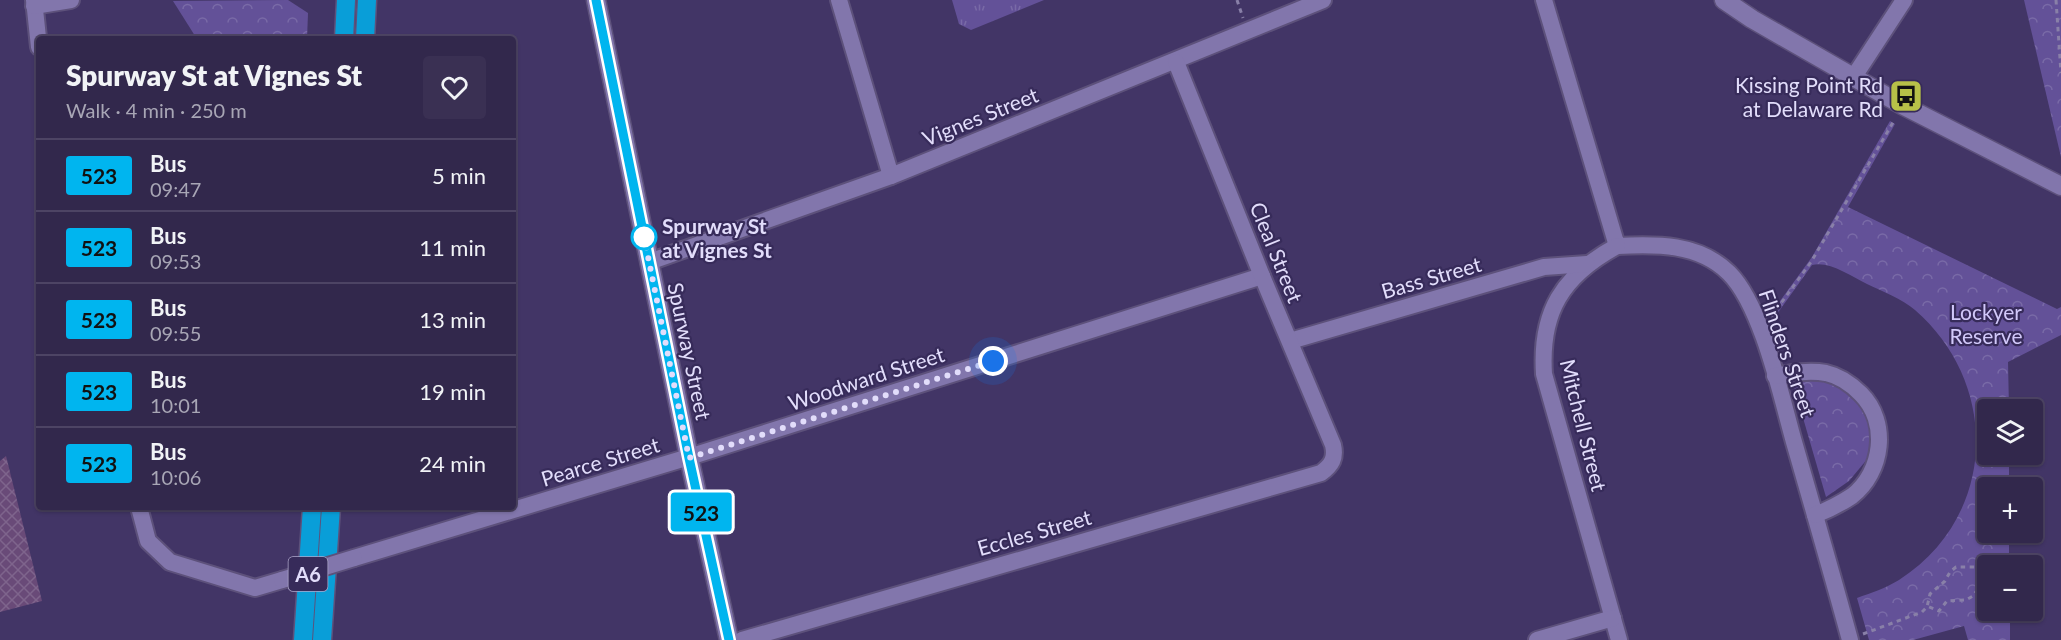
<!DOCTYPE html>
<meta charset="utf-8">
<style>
:root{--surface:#32284c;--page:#3a3053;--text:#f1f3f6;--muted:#a8a6b5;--line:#4d4464}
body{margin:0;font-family:Lato,sans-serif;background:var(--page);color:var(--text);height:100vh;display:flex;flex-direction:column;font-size:22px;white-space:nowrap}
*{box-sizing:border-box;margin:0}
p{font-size:20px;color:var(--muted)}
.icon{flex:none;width:33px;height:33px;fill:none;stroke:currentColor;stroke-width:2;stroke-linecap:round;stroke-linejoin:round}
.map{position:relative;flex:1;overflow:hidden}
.drawer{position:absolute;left:36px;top:36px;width:480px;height:474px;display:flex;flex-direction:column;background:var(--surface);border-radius:6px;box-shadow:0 2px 4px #0004,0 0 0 2px var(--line)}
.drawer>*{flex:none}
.badge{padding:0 12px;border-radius:4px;font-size:21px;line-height:39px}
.buttons{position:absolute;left:1977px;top:399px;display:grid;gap:12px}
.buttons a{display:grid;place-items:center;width:66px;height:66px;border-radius:6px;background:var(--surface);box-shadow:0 2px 4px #0004,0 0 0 2px var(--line);font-size:30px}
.you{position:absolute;width:30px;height:30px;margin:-15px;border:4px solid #fff;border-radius:50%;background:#1a73e8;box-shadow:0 0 0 9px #1a73e833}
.map>.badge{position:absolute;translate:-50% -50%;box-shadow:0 0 0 3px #fff}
.round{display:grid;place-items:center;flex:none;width:63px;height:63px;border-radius:6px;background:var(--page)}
.head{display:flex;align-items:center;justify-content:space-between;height:102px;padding:0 30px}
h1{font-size:28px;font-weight:800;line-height:45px}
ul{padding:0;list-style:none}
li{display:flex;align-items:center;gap:18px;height:72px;padding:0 30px;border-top:2px solid var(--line)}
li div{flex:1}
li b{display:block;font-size:22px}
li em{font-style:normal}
li .badge{min-width:66px;font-weight:700;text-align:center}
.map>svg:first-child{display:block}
.grass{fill:url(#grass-tufts)}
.park{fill:url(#park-crowns)}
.building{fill:url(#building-cross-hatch)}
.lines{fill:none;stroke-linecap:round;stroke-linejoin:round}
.street-casing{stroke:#5d517b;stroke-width:20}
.secondary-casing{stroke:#5d517b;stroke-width:21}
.highway-casing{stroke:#5d517b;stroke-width:21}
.path{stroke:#8980a8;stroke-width:3;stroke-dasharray:4.5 4.5;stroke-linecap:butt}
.street{stroke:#8276ac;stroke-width:16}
.secondary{stroke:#8276ac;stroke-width:18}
.highway{stroke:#099ed8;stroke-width:18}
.street-bridge-casing{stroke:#5d517b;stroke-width:20;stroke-linecap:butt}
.street-bridge{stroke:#8276ac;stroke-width:16}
.line-casing{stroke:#fff;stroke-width:14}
.line{stroke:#00b5ef;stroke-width:9}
.walk{stroke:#e2ddfb;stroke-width:6;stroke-dasharray:0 10.8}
.stop-dot{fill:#fff;stroke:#00b5ef;stroke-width:3}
.labels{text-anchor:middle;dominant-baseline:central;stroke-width:4.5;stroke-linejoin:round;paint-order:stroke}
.shield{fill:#372b5a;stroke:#afa8cb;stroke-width:1.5}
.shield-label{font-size:20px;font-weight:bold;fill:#e2ddfb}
.poi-label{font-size:21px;fill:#e2ddfb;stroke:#372b5a;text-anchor:end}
.street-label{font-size:21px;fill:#e2ddfb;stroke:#372b5a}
.stop-label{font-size:21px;font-weight:bold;fill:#e2ddfb;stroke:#372b5a;text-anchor:start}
.park-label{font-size:21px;fill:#d2c9fa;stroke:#372b5a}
</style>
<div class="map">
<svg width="2061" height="640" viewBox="0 0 2061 640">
<defs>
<pattern id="grass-tufts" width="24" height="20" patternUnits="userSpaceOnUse" patternTransform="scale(1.5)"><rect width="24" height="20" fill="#635198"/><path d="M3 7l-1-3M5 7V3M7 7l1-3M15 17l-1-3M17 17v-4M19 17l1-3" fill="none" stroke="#796aa7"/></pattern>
<pattern id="park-crowns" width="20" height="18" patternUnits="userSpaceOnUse" patternTransform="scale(1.5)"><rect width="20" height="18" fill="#635198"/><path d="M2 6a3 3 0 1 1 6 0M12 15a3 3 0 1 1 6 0" fill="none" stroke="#796aa7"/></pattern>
<pattern id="building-cross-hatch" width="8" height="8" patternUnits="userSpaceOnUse" patternTransform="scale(1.5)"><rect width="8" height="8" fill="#694a78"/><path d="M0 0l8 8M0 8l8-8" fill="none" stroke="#7e648c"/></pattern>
</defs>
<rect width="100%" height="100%" fill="#423566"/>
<path class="grass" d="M 952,0 L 1044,0 L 971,30 L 959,24 Z"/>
<g class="park">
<path d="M 288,0 L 308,13 L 307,39 L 197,39 L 173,1 Z"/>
<path d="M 2024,0 L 2061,0 L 2061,157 Z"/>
<path d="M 1890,121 L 1895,124 L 1848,207 L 2057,309 L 2061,307 L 2061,335 L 2008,362 L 2009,409 L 1988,410 L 1988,454 L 2009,455 L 2009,487 L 1988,488 L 1988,532 L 2009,533 L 2009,565 L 1988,566 L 1988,610 L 2010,611 L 2010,640 L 1968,640 L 1964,626 L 1913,640 L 1869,640 L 1857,598 C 1871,593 1886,588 1899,580 C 1997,517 2001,385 1915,310 C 1902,299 1882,291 1867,284 C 1850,276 1830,261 1812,265 L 1774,318 L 1771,309 L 1775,308 L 1812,257 Z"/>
<path d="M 1813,377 L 1837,383 L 1861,400 L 1872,428 L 1869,457 L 1849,481 L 1826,497 L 1792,380 Z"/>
</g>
<path class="building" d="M 6,456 L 42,601 L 0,612 L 0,461 Z"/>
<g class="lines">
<g class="street-casing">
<g id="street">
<path d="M 34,0 L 39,47"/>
<path d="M 839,0 L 891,176"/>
<path d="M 1544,0 L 1617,246 C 1656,244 1699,243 1729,273 C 1762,306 1781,396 1794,442 C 1813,508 1832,574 1850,640"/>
<path d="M 34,6 L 71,0"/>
<path d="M 1853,78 L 1904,0"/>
<path d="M 1617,246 C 1562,276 1540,312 1544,374 L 1619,640"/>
<path d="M 649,262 L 891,176 L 1323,0"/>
<path d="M 1290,341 L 1544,267 L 1587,264"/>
<path d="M 1775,376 C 1792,373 1809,370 1826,373 C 1840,376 1851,384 1861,394 C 1889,422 1883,472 1852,496 C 1840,504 1828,510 1815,515"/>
<path d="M 139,507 L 148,541 L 170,562 L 255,588 L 282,580"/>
<path d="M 354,558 L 689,457 L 1262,276"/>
<path d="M 742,640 L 1321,473 C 1332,465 1336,458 1333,445 L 1262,276 L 1176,62"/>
<path d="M 1537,640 L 1613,618"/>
</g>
</g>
<g class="secondary-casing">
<g id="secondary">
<path d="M 596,0 L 689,457 L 729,640"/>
<path d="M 1724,0 L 1752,19 L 1902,105 L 2061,186"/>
</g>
</g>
<g class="highway-casing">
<g id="highway">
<path d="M 344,39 L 346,0"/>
<path d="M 365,39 L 367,0"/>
<path d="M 303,640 L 312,507"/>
<path d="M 322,640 L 331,507"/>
</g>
</g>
<g class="path">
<path d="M 1237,0 L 1243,18"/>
<path d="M 2056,0 L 2061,73"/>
<path d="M 1771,317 L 1811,262 L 1895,119"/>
<path d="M 1863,634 L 1922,612 L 1927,607 L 1930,594 L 1945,581 L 1950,572 L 1956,567 L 1976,567 L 1982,569 L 1985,579 L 1973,596 L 1966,600 L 1947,601 L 1939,611 L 1927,606"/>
</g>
<use href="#street" class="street"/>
<use href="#secondary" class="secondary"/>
<use href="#highway" class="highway"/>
<g class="street-bridge-casing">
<path id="street-bridge" d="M 282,580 L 354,558"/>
</g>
<use href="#street-bridge" class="street-bridge"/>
</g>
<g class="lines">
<g class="line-casing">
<path id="line" d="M 596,0 L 689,458 L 729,640"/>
</g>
<use href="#line" class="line"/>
<path class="walk" d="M 644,237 L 689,458 L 993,361"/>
</g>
<defs>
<g id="bus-square" transform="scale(1.725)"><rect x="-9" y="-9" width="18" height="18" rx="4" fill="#b7c148" stroke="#372b5a"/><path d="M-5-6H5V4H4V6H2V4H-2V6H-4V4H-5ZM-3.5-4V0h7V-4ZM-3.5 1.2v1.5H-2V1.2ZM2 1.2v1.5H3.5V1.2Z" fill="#111"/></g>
</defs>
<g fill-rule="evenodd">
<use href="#bus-square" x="1906" y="96"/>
</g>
<circle class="stop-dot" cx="644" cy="237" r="12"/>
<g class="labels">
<rect class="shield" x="288.5" y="557" width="39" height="34" rx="4.5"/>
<g class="shield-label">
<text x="308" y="574">A6</text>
</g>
<g class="poi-label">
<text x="1883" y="84">Kissing Point Rd<tspan x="1883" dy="24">at Delaware Rd</tspan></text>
</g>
<g class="street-label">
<text transform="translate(980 116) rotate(-22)">Vignes Street</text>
<text transform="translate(1277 252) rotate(68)">Cleal Street</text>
<text transform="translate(1431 277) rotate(-16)">Bass Street</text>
<text transform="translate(690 351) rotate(78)">Spurway Street</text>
<text transform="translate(1788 353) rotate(71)">Flinders Street</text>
<text transform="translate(866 378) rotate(-18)">Woodward Street</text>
<text transform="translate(1584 425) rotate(76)">Mitchell Street</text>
<text transform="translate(600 461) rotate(-17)">Pearce Street</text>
<text transform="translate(1034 532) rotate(-16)">Eccles Street</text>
</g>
<g class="stop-label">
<text x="662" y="225">Spurway St<tspan x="662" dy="24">at Vignes St</tspan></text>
</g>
<g class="park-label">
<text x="1986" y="311">Lockyer<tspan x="1986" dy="24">Reserve</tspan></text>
</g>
</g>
</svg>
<div class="buttons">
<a><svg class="icon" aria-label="layers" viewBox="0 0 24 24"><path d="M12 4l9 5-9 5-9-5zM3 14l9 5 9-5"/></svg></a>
<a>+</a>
<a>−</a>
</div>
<div class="you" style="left:993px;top:361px"></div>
<b class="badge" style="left:701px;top:512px;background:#00b5ef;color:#111">523</b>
<section class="drawer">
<div class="head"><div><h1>Spurway St at Vignes St</h1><p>Walk · 4 min · 250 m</p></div><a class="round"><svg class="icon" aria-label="heart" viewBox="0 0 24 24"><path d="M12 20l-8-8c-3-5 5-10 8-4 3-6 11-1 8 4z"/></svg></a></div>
<ul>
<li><span class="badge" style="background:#00b5ef;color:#111">523</span><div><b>Bus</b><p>09:47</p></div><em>5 min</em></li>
<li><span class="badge" style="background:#00b5ef;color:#111">523</span><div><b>Bus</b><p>09:53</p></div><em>11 min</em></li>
<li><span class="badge" style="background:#00b5ef;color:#111">523</span><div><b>Bus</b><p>09:55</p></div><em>13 min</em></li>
<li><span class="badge" style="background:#00b5ef;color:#111">523</span><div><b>Bus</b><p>10:01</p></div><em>19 min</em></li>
<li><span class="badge" style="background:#00b5ef;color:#111">523</span><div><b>Bus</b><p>10:06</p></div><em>24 min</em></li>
</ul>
</section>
</div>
